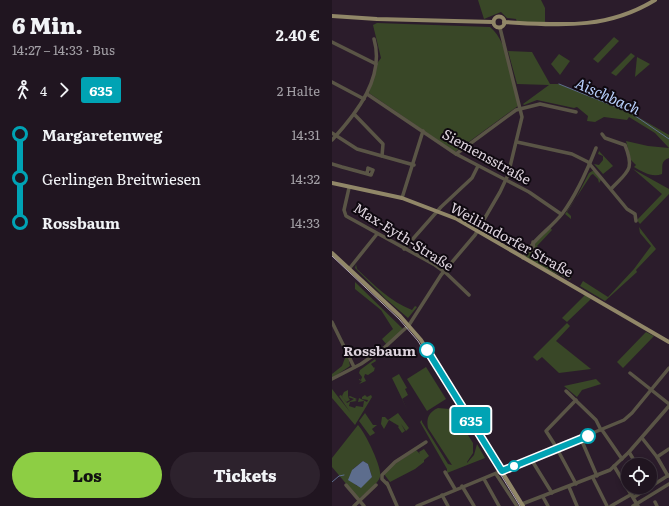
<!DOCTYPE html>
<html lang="de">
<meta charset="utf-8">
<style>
:root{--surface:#201520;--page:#2d222d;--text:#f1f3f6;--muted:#a29fa5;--line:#3d343e;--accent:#8dce44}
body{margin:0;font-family:Literata,serif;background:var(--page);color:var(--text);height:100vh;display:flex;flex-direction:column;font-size:15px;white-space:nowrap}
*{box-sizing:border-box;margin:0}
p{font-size:13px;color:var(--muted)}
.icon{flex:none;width:22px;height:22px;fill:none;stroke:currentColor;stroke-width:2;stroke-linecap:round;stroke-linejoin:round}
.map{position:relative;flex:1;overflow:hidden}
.details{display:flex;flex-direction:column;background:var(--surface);width:332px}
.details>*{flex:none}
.badge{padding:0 8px;border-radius:3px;font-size:14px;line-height:26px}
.tools{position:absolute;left:289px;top:458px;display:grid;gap:8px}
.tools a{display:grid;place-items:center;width:36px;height:36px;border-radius:50%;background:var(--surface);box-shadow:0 2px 6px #0003,0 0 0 1px var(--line);font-size:20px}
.map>.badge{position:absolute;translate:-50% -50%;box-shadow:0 0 0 2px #fff}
.legs{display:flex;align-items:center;gap:6px;height:44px;padding:0 12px;font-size:13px}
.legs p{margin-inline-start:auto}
.summary{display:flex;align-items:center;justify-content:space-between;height:68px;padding:0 12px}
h1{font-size:22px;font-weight:800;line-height:30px}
.cta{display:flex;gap:8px;margin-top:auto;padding:8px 12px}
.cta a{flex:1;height:46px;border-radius:24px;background:var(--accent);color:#111;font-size:16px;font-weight:800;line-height:46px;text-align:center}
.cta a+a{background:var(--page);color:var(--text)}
ul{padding:0 12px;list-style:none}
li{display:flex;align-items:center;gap:14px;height:44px;font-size:15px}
li i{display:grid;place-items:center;width:6px;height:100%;margin:0 5px;background:currentColor}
li i::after{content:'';width:10px;height:10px;margin:-5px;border:3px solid;border-radius:50%;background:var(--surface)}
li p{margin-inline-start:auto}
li:first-child i{background:linear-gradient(#0000 50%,currentColor 0)}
li:last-child i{background:linear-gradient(currentColor 50%,#0000 0)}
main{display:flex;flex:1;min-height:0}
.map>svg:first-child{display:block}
.green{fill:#394727;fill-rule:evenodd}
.water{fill:#5d6d8d}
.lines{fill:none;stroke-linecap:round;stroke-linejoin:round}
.stream{stroke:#5d6d8d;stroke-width:1}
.minor{stroke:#5a5546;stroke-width:3.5}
.major{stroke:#918768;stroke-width:4}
.tram{stroke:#b3a8b3;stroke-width:1}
.line-1-casing{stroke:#fff;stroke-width:9}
.line-1{stroke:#00a3b4;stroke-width:6}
.stop-1-dot{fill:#fff;stroke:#00a3b4;stroke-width:2}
.labels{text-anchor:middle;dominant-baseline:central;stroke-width:4;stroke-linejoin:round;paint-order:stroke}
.street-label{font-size:14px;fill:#ddd3dd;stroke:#0f0910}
.stop-label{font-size:14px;font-weight:bold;fill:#ddd3dd;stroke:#0f0910;text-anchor:end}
.water-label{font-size:15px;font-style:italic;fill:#b9d1fd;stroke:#0f0910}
</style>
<main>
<section class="details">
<div class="summary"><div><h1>6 Min.</h1><p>14:27 – 14:33 · Bus</p></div><b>2.40 €</b></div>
<div class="legs"><svg class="icon" aria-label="walk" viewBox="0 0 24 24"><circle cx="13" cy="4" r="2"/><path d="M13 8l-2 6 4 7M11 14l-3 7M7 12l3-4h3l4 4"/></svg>4<svg class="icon" aria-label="forward" viewBox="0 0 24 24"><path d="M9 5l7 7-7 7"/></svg><b class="badge" style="background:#00a3b4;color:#fff">635</b><p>2 Halte</p></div>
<ul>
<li><i style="color:#00a3b4"></i><b>Margaretenweg</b><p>14:31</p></li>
<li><i style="color:#00a3b4"></i><span>Gerlingen Breitwiesen</span><p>14:32</p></li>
<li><i style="color:#00a3b4"></i><b>Rossbaum</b><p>14:33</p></li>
</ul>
<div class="cta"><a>Los</a><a>Tickets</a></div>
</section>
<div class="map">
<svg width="337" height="506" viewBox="0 0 337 506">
<rect width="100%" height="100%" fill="#2b1c2b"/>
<g class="green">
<path d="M 146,0 L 209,0 L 213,8 L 213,22 L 185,22 L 184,19 L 175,18 L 169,12 L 152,19 Z"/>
<path d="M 45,23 L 158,27 C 177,42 180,83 186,106 L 123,152 L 37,93 L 46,62 L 49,58 L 41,25 Z"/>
<path d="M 282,37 L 287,41 L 266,63 L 261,59 Z"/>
<path d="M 176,51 L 200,52 L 218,84 L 227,84 L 299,113 L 337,135 L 337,158 C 328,161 331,166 330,174 C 320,178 311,172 302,167 L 304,165 L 299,160 L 294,141 L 316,146 L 337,148 L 323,133 L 297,117 L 295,120 L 272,117 L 263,122 L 255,121 L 256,116 L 245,107 L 242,108 L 205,100 L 192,105 L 191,104 L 217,85 L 185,84 Z"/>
<path d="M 299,53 L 303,56 L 284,76 L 279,73 Z"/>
<path d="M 227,54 L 238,61 L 228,75 L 219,64 Z"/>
<path d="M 305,57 L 318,64 L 303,77 Z"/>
<path d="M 267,151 L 281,166 L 271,174 L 262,164 L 267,165 L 271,160 L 271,156 L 266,154 Z"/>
<path d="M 301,169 L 337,189 L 337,194 L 308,224 L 305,220 L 330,194 Z"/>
<path d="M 262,170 L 269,180 L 267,183 L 266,179 L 261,174 L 259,175 L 235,212 L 239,216 L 239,219 L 233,214 L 244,198 L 257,173 Z"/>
<path d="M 217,226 L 220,230 L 205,246 L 210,252 L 209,257 L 211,260 L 240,276 L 238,280 L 201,263 L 194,257 L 195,251 Z"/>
<path d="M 307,227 L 324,249 L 304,270 L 305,272 L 273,301 L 248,286 L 251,281 L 276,297 L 302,269 L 319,246 L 308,233 Z"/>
<path d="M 24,264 L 25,269 C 42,285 59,302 80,310 L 83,306 L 85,307 L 76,318 L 24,273 L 56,301 L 23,268 Z"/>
<path d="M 23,282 L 71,329 L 55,345 L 50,339 L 61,329 L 49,310 L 23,289 Z"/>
<path d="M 253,295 L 259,299 L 235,322 L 230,318 Z"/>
<path d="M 235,323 L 238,326 L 224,341 L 259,369 L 227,373 L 210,357 L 205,361 L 201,357 Z"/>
<path d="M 314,332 L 322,336 L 291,368 L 285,362 Z"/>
<path d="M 16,356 L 18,366 L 0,378 L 0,374 L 10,366 L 13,358 Z"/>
<path d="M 43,359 L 44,361 L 39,364 L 42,368 L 43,367 L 42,371 L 36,375 L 33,374 L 32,377 L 34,381 L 27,384 L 30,381 L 27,380 L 27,379 L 29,380 L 30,377 L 27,373 L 28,370 Z"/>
<path d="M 94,367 L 114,399 L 95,411 L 75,379 Z"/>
<path d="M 67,374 L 75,388 L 73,389 L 76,395 L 70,399 L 75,409 L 60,378 Z"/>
<path d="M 264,379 L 269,384 L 250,390 L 245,397 L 232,386 Z"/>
<path d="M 0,389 L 18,412 L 7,396 L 9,395 L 15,403 L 22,399 L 16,397 L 18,400 L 14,402 L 10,396 L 12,392 L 16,390 L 16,397 L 18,396 L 25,399 L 23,400 L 25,401 L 18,402 L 17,406 L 23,408 L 24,406 L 31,407 L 32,401 L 26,402 L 27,398 L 35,402 L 36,400 L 30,399 L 30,397 L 33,395 L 35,397 L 39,395 L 40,397 L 23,425 L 0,398 Z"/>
<path d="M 106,408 L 117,409 L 122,413 L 141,443 L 141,453 L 135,462 L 135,463 L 142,455 L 145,444 L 153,458 L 115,473 L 115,469 L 88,422 L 90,420 L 90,422 L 116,464 L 120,465 L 96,428 C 94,418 97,412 106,408 Z"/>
<path d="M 33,413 L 41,425 L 45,425 L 40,429 L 43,433 L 38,436 L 27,421 Z"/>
<path d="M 66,413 L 77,428 L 74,431 L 69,424 L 73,431 L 70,433 L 66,427 L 67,426 L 57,420 L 52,429 L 49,424 L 50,417 L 53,417 L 56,420 Z"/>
<path d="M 26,425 C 33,432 51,469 48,477 C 46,484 33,493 27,499 L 0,467 L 0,458 ZM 31,461 L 36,464 L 40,477 L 25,486 L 17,479 L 21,469 Z"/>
<path d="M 92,449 L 97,456 L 92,460 L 92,462 L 83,469 L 58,482 L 52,474 L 60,466 L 84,450 L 88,454 L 87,452 Z"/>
</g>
<path class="water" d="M 31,461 L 36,464 L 40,477 L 29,488 L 16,480 L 20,470 Z"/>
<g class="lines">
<g class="stream">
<path d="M 227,84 L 299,113 L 337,139"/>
<path d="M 0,482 L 7,476 L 12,475"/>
</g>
<g class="minor">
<path d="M 0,42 L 44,64"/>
<path d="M 0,82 L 32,99"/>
<path d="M 35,94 L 124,154 L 197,192 L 229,214"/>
<path d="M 22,114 L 51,144 L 50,156"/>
<path d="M 0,133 L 25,149 L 82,165"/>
<path d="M 270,134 L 273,138 L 293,145 C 303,170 296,171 279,189"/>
<path d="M 0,140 C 25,113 53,77 42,39"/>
<path d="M 185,142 L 240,154 L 256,162 L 295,209 L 303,214 L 304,221"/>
<path d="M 124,154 L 184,110 L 208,104 L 244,112"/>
<path d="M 0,164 L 10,167 L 32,173 L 39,175 L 41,170 L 36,168 L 35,174"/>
<path d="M 17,188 L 12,210 L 14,216 L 103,265 L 114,273 L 137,295"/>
<path d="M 70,198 L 91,131"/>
<path d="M 72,249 L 109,207 L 140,178 L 146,166"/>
<path d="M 195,251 L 202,251 L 201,242"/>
<path d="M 191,258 C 201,239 217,230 230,214 C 245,194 255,171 264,148"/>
<path d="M 17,269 L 45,234"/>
<path d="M 0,322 L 22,367"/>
<path d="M 298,373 L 337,404"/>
<path d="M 0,379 L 29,364 L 52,348 L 77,325 L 109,275 L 143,235 L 168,192 L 176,175 L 190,117 L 168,28"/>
<path d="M 234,391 L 264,420 L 269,430"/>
<path d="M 270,430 L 290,459"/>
<path d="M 310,438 L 325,457 L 336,476"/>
<path d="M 249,439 L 265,476"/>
<path d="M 297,452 L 305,465"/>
<path d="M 325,457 L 337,449"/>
<path d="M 199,459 L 220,493"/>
<path d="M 282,466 L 306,506"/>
<path d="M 113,472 L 123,489"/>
<path d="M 164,474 L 185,506"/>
<path d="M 261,478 L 275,506"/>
<path d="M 152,479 L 167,506"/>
<path d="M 55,483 L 65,506"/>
<path d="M 55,484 L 50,479 L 50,475 L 63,462 L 94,442"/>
<path d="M 244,484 L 223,445 L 214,431 L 244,400"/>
<path d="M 14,485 L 32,506"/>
<path d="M 130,486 L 142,506"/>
<path d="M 237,487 L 245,506"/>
<path d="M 318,487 L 337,475"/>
<path d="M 110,495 L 116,506"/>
<path d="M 211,497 L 216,506"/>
<path d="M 302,497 L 318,487"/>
<path d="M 323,502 L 325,506"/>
<path d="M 190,504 L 278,470 L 297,452 L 337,406"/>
<path d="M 22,506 L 44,485"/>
<path d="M 85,506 L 292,420 L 300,413 L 337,368"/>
<path d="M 279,506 L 300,494"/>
<path d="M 301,506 L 337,484"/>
</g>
<g class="major">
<path d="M 0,16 L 45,19 L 161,22"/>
<circle cx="167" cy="22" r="5.5"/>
<path d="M 172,22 C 228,25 274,30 323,0"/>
<path d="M 0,183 L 70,198 L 125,219 L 337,342"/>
<path d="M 0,253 L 68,316 L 89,340 L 191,506"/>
</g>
<path class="tram" d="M 0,256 L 67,319 L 86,341 L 188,506"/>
</g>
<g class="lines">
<g class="line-1-casing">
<path id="line-1" d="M 95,350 L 170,471 L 256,436"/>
</g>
<use href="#line-1" class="line-1"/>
</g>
<g class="stop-1-dot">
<circle cx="95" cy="350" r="7"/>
<circle cx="256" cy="436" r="7"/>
<circle cx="182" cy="466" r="5"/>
</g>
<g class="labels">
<g class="street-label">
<text transform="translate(155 156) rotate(29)">Siemensstraße</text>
<text transform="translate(72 236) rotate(32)">Max-Eyth-Straße</text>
<text transform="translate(180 239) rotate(29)">Weilimdorfer Straße</text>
</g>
<g class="stop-label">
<text x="84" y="350">Rossbaum</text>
</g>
<g class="water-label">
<text transform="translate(276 95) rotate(24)">Aischbach</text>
</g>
</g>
</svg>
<div class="tools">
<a><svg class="icon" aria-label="locate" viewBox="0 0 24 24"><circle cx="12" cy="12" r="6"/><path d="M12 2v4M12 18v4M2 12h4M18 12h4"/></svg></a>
</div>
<b class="badge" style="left:139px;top:420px;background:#00a3b4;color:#fff">635</b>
</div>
</main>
